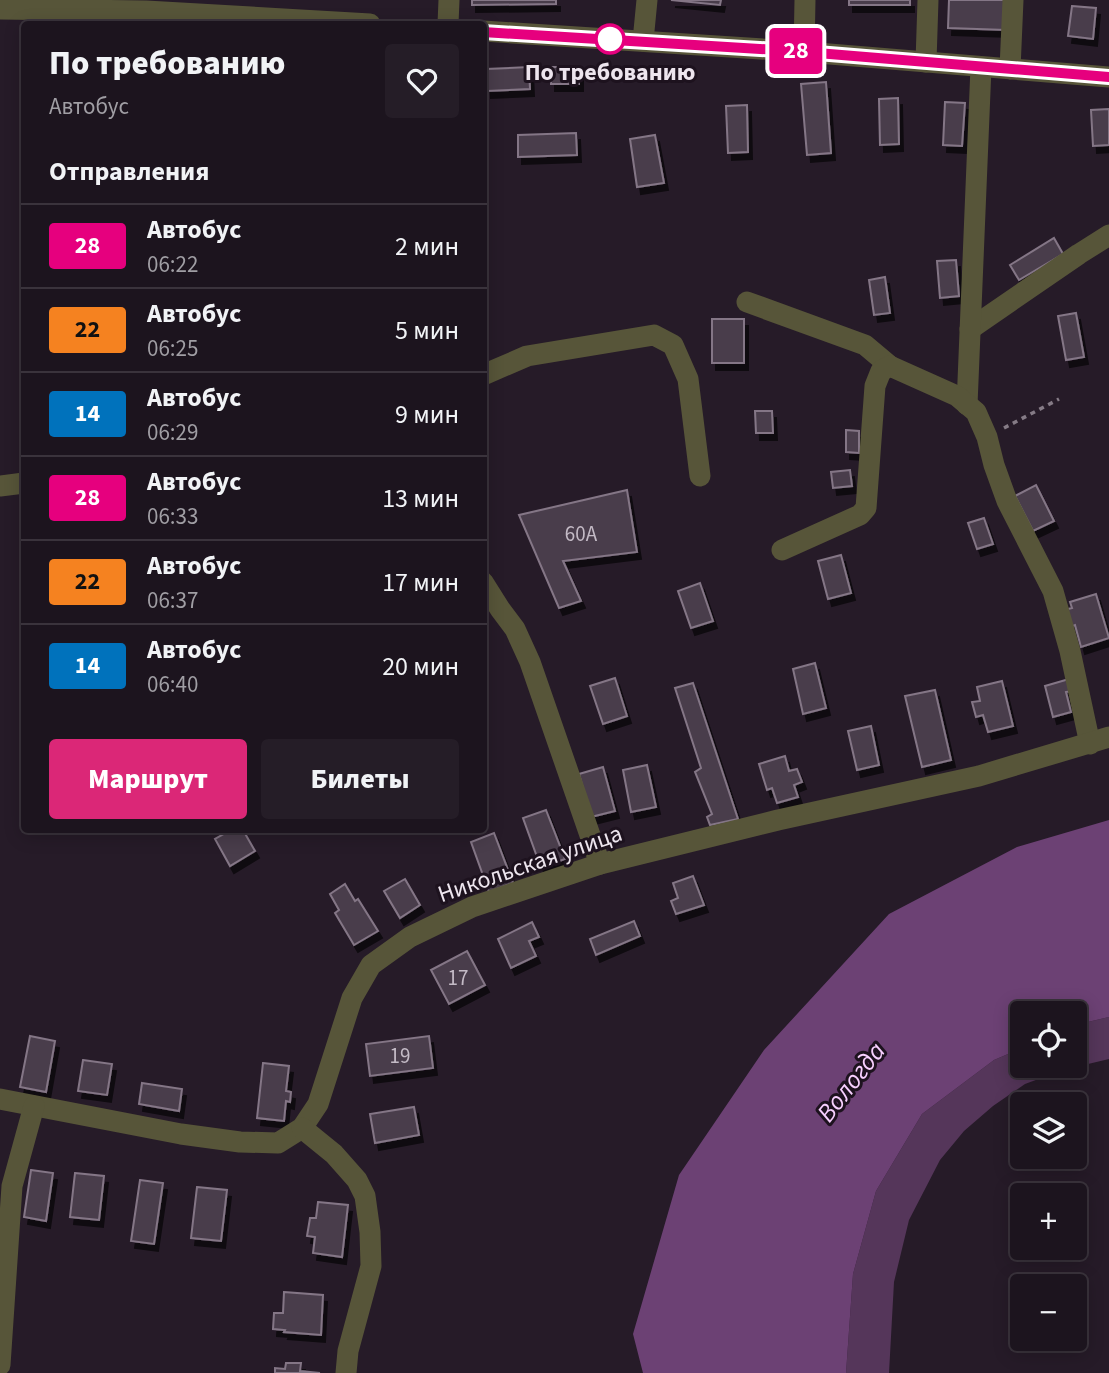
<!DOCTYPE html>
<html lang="ru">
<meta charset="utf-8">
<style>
:root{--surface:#1c141e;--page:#251d27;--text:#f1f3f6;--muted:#a09ea4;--line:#3a333c;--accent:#db2777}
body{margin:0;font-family:"Source Sans 3",sans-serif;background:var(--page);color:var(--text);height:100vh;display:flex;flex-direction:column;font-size:26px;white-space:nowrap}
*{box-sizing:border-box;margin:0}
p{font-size:23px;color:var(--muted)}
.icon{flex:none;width:38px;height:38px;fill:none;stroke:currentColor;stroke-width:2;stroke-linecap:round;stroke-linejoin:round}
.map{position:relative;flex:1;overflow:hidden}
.details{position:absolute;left:21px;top:21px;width:466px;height:812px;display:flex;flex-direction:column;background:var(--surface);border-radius:7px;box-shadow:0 4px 18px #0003,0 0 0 2px var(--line)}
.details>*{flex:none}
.badge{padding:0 14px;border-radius:5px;font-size:24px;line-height:46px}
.fabs{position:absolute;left:1010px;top:1001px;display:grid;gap:14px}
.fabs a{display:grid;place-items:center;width:77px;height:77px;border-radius:7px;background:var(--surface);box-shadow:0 4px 18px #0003,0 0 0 2px var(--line);font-size:35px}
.map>.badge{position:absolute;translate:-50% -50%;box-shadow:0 0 0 4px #fff}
h2{padding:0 28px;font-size:26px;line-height:63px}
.round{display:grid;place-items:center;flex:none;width:74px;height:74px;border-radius:7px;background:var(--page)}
.overview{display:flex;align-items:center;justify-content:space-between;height:119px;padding:0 28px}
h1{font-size:33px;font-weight:800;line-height:52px}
.primary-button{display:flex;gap:14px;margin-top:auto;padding:14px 28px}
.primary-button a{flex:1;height:80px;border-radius:7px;background:var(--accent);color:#fff;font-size:28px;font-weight:800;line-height:80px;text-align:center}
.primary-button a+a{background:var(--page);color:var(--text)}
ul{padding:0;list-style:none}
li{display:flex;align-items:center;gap:21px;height:84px;padding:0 28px;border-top:2px solid var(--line)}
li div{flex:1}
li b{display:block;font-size:26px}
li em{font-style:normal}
li .badge{min-width:77px;font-weight:700;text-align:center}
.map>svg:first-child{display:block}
.green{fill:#55365a}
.water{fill:#6c4174}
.building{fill:#4a3e4c;stroke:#847686;stroke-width:2;filter:url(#shadow)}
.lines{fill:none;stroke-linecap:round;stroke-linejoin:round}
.path{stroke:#857b86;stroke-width:3.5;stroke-dasharray:5 5;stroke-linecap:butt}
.minor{stroke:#575539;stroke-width:21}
.line-casing{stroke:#fff;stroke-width:16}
.line{stroke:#e6007e;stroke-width:10}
.stop-dot{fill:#fff;stroke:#e6007e;stroke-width:3.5}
.labels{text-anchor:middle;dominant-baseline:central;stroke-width:6;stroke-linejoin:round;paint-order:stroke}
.number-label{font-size:21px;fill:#c4bbc6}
.stop-label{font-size:24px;font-weight:bold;fill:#ede5ee;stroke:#1d121e}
.street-label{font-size:24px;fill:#ede5ee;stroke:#1d121e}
.water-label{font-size:26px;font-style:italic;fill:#f8d0ff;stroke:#1d121e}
</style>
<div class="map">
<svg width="1109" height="1373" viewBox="0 0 1109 1373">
<defs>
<filter id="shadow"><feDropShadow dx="4" dy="7" stdDeviation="0" flood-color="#0009"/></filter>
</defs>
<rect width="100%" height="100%" fill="#261b28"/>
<path class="green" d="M 1109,1017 L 1109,1059 L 1063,1070 L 1025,1084 L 993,1106 L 964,1131 L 940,1160 L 909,1220 L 894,1282 L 889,1373 L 846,1373 L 853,1274 L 876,1191 L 922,1114 L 994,1060 L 1022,1048 L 1022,1066 L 1074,1066 L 1075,1025 Z"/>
<path class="water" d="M 1109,820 L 1109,1017 L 1075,1025 L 1074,1013 L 1022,1013 L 1022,1048 L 994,1060 L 922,1114 L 876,1191 L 853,1274 L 846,1373 L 643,1373 L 633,1334 L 679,1175 L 764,1050 L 889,914 L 1017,847 Z"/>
<g class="building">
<path d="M 472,0 L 556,0 L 556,4 L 472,5 Z"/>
<path d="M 671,0 L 721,0 L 720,5 Z"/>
<rect x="849" y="0" width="61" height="5"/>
<path d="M 949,0 L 1008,0 L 1006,30 L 948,28 Z"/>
<path d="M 1072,6 L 1096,8 L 1093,39 L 1068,36 Z"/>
<path d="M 529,67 L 530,89 L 487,91 L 486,69 Z"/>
<rect x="551" y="67" width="28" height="17"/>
<path d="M 826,82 L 831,153 L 807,155 L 801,84 Z"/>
<path d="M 898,98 L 899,144 L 880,145 L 879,99 Z"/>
<path d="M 945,102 L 965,103 L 962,146 L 943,145 Z"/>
<path d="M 747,105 L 748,152 L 728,153 L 726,106 Z"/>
<path d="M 1109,109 L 1109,145 L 1093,146 L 1091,110 Z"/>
<path d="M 576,133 L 577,155 L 518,157 L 518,135 Z"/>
<path d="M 655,135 L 664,183 L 637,187 L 630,139 Z"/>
<path d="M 1054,238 L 1063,254 L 1019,280 L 1010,265 Z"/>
<path d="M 956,260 L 959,296 L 940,298 L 937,261 Z"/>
<path d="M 885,277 L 890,313 L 874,315 L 869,280 Z"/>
<path d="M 1076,313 L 1084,357 L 1066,360 L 1058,316 Z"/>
<rect x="712" y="319" width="32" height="44"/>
<path d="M 755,411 L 772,411 L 773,433 L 756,433 Z"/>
<path d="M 846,430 L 859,431 L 859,453 L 846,452 Z"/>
<path d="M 850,470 L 852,486 L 833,488 L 831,472 Z"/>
<path d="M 1036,485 L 1054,521 L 1033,531 L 1015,496 Z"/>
<path d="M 627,490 L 637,552 L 563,561 L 581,601 L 559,608 L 519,515 Z"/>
<path d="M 984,518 L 993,544 L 977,549 L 968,523 Z"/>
<path d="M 841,555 L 851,593 L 828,599 L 818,561 Z"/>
<path d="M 700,583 L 713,621 L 691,628 L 678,591 Z"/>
<path d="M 1096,594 L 1109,638 L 1081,647 L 1075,625 L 1070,627 L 1064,610 L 1072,608 L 1070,602 Z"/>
<path d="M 815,663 L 826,708 L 803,714 L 793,669 Z"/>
<path d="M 615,678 L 627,716 L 603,724 L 590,686 Z"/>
<path d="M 1069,679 L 1072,691 L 1066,692 L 1071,712 L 1053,717 L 1045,686 Z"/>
<path d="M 1002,681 L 1013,726 L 988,732 L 983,715 L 976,717 L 972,702 L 980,701 L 977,687 Z"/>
<path d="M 693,683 L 738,819 L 710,825 L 707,817 L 712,814 L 695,772 L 701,768 L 675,688 Z"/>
<path d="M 935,690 L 951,760 L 922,767 L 905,696 Z"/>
<path d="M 871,726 L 879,765 L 857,770 L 848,731 Z"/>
<path d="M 785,756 L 789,771 L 797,769 L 802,782 L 794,785 L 798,797 L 777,803 L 772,788 L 767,790 L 759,764 Z"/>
<path d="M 647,765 L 656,807 L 631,812 L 623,770 Z"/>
<path d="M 603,767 L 615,811 L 591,817 L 579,774 Z"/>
<path d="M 546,810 L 565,859 L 541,868 L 523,818 Z"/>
<path d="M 231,830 L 243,830 L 255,851 L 230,866 L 215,839 Z"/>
<path d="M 494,833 L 513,883 L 489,892 L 471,842 Z"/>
<path d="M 693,876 L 704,905 L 676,914 L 671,901 L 678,898 L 673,883 Z"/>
<path d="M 405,879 L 420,905 L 400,918 L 384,891 Z"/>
<path d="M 345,884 L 355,901 L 358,899 L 378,931 L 354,945 L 335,913 L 339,910 L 330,894 Z"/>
<path d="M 634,921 L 640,936 L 596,955 L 590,939 Z"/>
<path d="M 532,922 L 539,937 L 529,941 L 536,956 L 511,968 L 498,939 Z"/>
<path d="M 467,951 L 485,985 L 449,1004 L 431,970 Z"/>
<path d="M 30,1036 L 55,1041 L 46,1092 L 20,1087 Z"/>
<path d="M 429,1036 L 433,1068 L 370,1076 L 366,1044 Z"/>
<path d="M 83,1060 L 112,1064 L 107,1095 L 78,1091 Z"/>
<path d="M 263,1063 L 289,1066 L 286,1091 L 291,1092 L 290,1102 L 286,1101 L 284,1121 L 257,1118 Z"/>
<path d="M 142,1083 L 182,1089 L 179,1111 L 139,1104 Z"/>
<path d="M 414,1107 L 419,1135 L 375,1143 L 370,1114 Z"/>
<path d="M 31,1170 L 53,1173 L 46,1221 L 24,1217 Z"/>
<path d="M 75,1173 L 104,1176 L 99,1220 L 70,1217 Z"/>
<path d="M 140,1180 L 163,1183 L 154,1244 L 131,1241 Z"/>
<path d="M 197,1187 L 227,1190 L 221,1241 L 191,1238 Z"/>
<path d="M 318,1202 L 348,1205 L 342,1257 L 313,1253 L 315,1237 L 307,1236 L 310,1218 L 316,1218 Z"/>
<path d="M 284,1292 L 323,1295 L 321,1335 L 284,1332 L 285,1330 L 273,1329 L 274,1313 L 283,1313 Z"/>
<path d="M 286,1363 L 301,1363 L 300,1371 L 320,1373 L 275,1373 L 275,1368 L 285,1369 Z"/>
</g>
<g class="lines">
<path class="path" d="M 1004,428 L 1059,399"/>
<g class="minor">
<path d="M 0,9 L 146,11 L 370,24"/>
<path d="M 448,24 L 449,0"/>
<path d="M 483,31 L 793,51 L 1109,77"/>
<path d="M 643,41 L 647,0"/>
<path d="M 804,52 L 805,0"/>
<path d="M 926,62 L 928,0"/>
<path d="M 1010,69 L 1013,0"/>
<path d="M 747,302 L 865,345 L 890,366"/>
<path d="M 970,329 L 1079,254 L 1109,235"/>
<path d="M 483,375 L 527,356 L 654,335 L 673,345 L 688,379 L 700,476"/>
<path d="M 967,405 L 981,67"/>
<path d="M 0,486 L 24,483"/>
<path d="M 782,550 L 860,515 L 866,508 L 875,386 L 881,371 L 890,366 L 957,396 L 976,412 L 987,437 L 994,465 L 1007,501 L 1053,591 L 1070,651 L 1090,744"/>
<path d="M 483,582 L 500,609 L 515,629 L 530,662 L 600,864"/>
<path d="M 0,1099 L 181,1134 L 240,1142 L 278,1143 L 302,1128 L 318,1104 L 352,998 L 371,965 L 410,937 L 472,907 L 600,864 L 778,820 L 979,776 L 1109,737"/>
<path d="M 302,1128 L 334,1154 L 357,1180 L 365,1196 L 370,1232 L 371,1266 L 348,1351 L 346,1373"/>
<path d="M 0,1365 L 12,1186 L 34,1106"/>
</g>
</g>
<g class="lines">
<g class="line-casing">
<path id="line" d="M 483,32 L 793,51 L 1109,77"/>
</g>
<use href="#line" class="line"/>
</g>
<circle class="stop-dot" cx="610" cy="39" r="14"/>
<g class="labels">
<g class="number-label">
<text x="581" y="534">60А</text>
<text x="458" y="978">17</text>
<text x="400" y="1056">19</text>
</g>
<g class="stop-label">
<text x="610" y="72">По требованию</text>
</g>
<g class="street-label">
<text transform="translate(530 864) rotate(-19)">Никольская улица</text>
</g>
<g class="water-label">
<text transform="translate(851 1082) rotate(-52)">Вологда</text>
</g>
</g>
</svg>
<div class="fabs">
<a><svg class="icon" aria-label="locate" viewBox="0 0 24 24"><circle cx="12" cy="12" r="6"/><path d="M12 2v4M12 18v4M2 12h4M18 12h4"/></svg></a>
<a><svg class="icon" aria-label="layers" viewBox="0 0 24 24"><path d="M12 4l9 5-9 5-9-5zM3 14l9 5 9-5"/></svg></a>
<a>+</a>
<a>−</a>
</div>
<b class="badge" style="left:796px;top:51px;background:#e6007e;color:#fff">28</b>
<section class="details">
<div class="overview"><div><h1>По требованию</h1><p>Автобус</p></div><a class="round"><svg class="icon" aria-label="heart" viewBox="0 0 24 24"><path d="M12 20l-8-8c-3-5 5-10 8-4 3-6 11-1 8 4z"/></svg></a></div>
<h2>Отправления</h2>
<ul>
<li><span class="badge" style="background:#e6007e;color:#fff">28</span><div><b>Автобус</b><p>06:22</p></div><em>2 мин</em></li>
<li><span class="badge" style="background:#f58220;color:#111">22</span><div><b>Автобус</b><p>06:25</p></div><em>5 мин</em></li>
<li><span class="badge" style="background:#0072bc;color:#fff">14</span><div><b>Автобус</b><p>06:29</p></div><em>9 мин</em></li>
<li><span class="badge" style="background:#e6007e;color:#fff">28</span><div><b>Автобус</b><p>06:33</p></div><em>13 мин</em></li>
<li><span class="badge" style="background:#f58220;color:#111">22</span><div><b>Автобус</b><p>06:37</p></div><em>17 мин</em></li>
<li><span class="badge" style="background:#0072bc;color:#fff">14</span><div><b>Автобус</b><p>06:40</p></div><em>20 мин</em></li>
</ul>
<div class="primary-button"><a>Маршрут</a><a>Билеты</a></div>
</section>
</div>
